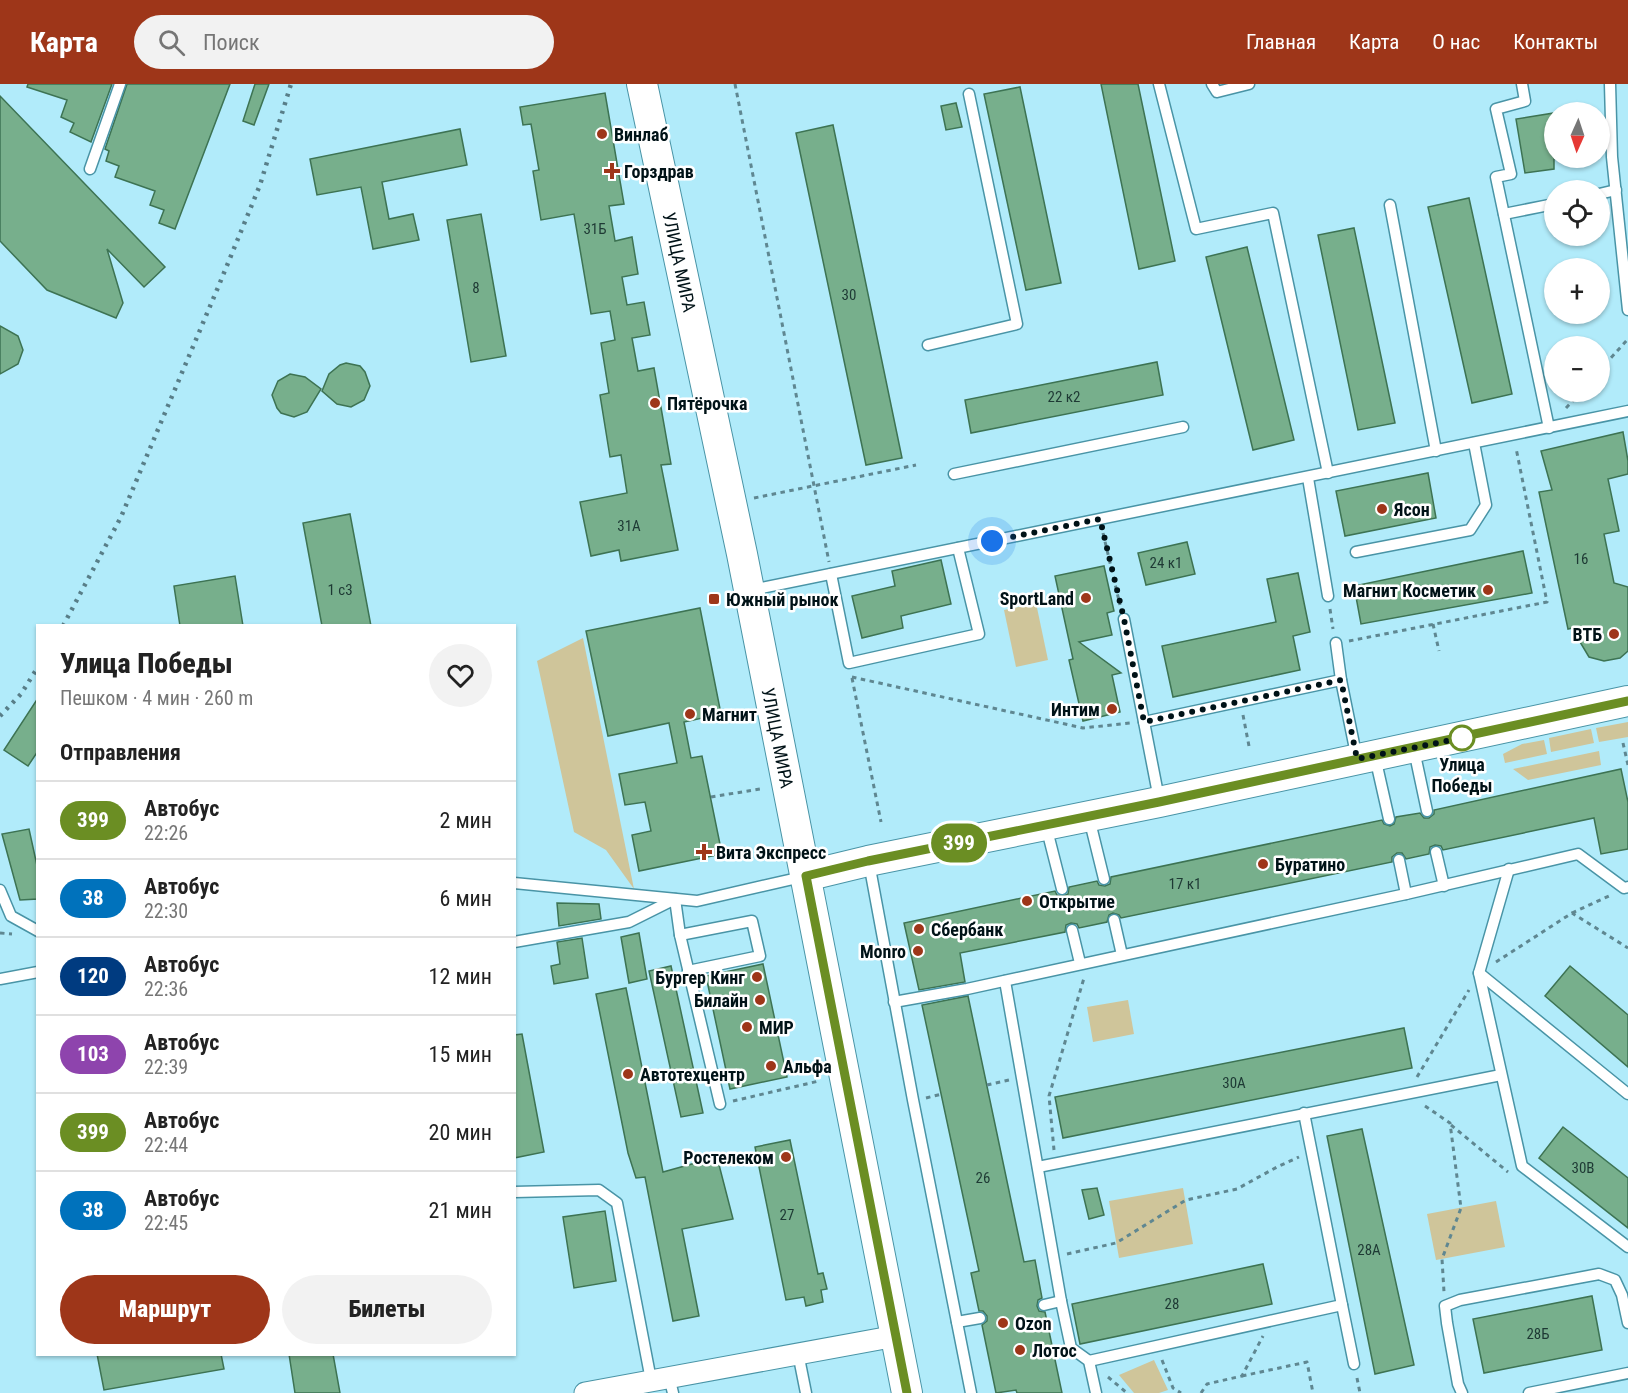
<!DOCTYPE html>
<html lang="ru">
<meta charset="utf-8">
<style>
:root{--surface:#fff;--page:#f2f2f2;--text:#222;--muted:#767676;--line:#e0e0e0;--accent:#9e3619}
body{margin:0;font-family:"Roboto Condensed",sans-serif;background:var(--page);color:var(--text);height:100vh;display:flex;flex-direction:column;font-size:22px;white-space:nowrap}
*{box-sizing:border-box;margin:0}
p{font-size:20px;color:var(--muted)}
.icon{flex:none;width:33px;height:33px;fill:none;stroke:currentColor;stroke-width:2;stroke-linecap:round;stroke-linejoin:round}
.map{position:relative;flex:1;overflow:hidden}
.panel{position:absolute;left:36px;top:540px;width:480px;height:732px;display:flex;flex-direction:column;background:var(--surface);border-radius:0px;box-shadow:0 2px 4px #0004}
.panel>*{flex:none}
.badge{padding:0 12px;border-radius:20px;font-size:21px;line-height:39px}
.needle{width:39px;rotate:183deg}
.controls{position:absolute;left:1544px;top:18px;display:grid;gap:12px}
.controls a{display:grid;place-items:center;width:66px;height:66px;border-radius:50%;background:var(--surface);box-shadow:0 2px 4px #0004;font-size:30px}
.you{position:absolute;width:30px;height:30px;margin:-15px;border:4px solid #fff;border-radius:50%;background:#1a73e8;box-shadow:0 0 0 9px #1a73e833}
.map>.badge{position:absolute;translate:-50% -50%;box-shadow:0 0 0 3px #fff}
h2{padding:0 24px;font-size:22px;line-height:54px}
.round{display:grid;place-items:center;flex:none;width:63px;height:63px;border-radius:32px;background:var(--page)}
.summary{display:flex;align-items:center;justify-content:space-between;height:102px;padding:0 24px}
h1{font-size:28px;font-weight:800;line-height:45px}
.action{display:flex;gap:12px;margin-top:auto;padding:12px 24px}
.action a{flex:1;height:69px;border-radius:36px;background:var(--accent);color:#fff;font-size:24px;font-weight:800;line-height:69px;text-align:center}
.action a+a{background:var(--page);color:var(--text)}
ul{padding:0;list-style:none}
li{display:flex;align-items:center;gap:18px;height:78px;padding:0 24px;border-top:2px solid var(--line)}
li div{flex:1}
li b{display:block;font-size:22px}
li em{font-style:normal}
li .badge{min-width:66px;font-weight:700;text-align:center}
header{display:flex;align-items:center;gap:36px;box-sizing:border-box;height:84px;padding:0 30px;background:var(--accent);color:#fff}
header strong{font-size:28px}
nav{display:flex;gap:33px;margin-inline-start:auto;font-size:21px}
.search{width:420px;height:54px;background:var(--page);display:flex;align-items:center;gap:15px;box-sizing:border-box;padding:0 21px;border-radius:33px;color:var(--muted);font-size:22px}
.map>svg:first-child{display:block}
.green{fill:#cfc59a}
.building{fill:#77af8c;stroke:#3d7353;stroke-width:1.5}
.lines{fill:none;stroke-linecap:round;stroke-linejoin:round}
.lane-casing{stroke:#4994a6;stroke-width:13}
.street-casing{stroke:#4994a6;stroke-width:23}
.secondary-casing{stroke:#4994a6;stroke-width:32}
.path{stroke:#5f8791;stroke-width:3;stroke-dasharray:4.5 4.5;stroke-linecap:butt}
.lane{stroke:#fff;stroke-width:10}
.street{stroke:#fff;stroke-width:21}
.secondary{stroke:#fff;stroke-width:30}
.rail{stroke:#587e88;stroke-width:4.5;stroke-dasharray:3 6;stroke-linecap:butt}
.line-casing{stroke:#fff;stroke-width:14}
.line{stroke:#6b8e23;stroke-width:9}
.walk{stroke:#001217;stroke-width:6;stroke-dasharray:0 10.8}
.poi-dot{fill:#9e3619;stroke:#fff;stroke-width:2}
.stop-dot{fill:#fff;stroke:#6b8e23;stroke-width:3}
.labels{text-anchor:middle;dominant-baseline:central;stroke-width:5;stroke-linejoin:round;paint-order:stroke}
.number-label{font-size:15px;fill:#1e3934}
.poi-label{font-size:18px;font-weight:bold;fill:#001217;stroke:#fff;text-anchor:start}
.street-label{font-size:18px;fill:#001217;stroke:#fff}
.stop-label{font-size:18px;font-weight:bold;fill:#001217;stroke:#fff}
</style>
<header>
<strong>Карта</strong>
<div class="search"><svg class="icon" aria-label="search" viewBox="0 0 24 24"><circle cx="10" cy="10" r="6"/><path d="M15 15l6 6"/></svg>Поиск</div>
<nav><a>Главная</a><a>Карта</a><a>О нас</a><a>Контакты</a></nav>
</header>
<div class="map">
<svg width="1628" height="1309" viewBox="0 0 1628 1309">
<rect width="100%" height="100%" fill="#b1ebfa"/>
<g class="green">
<path d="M 1036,519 L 1048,576 L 1016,583 L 1004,526 Z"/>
<path d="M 583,554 L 634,805 L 606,766 L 574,748 L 537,577 Z"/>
<path d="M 1628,638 L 1628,653 L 1599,658 L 1596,644 Z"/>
<path d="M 1591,645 L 1594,659 L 1551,668 L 1549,654 Z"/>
<path d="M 1544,656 L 1547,670 L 1505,679 L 1503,670 L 1522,660 Z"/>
<path d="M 1599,667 L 1601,681 L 1528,696 L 1513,685 Z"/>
<path d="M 1128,916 L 1134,950 L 1093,958 L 1087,923 Z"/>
<path d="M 1183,1104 L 1193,1160 L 1119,1174 L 1109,1117 Z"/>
<path d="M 1496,1117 L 1505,1163 L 1436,1176 L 1427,1130 Z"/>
<path d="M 1154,1276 L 1168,1306 L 1159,1309 L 1134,1309 L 1119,1291 Z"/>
</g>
<g class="building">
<path d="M 28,0 L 112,0 L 91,58 L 70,48 L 74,39 L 61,33 L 67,16 L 27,3 Z"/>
<path d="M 127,0 L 230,0 L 175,145 L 159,139 L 164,126 L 150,121 L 155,107 L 115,93 L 119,82 L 106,77 L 109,67 L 105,65 Z"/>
<path d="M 255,0 L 269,0 L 254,41 L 243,37 Z"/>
<path d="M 1101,0 L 1138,0 L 1175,177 L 1139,185 Z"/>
<path d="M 1020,3 L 1061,199 L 1026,206 L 984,10 Z"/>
<path d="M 605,9 L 624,120 L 609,122 L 615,157 L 632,153 L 638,190 L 622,193 L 627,221 L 644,218 L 650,251 L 632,254 L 638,287 L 654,284 L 671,380 L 661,381 L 678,466 L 621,477 L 619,466 L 591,472 L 580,418 L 627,409 L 621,371 L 610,373 L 600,311 L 609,309 L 601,259 L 615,256 L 610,227 L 591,230 L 574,130 L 541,136 L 533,87 L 539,86 L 531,40 L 523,41 L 520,23 Z"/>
<path d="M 0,12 L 165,183 L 144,203 L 107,165 L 123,219 L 116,234 L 47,206 L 0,157 Z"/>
<path d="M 956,19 L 962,43 L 946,46 L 941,22 Z"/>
<path d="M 1554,29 L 1554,85 L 1525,89 L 1516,35 Z"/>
<path d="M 833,41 L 902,374 L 866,381 L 796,49 Z"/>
<path d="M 460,45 L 467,81 L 382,98 L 389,135 L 413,130 L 419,156 L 373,165 L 361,103 L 317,111 L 310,75 Z"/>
<path d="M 1469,114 L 1512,310 L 1472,319 L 1428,123 Z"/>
<path d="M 481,130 L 506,272 L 471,278 L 447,136 Z"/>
<path d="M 1354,144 L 1395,339 L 1358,346 L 1318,151 Z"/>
<path d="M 1247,163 L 1294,356 L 1253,366 L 1206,173 Z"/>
<path d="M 0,242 L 18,252 L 23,266 L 18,280 L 0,290 Z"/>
<path d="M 1157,278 L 1163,311 L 971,349 L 965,316 Z"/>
<path d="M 346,279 L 360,282 L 365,288 L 370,302 L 364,316 L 351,323 L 337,320 L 322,307 L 329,290 L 340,281 Z"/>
<path d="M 290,290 L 305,293 L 321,305 L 307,328 L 294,333 L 281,329 L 277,324 L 272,311 L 278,297 Z"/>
<path d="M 1623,348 L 1628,377 L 1628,390 L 1608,395 L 1619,447 L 1604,450 L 1614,499 L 1628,503 L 1628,567 L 1620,574 L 1604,577 L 1589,573 L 1580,558 L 1577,543 L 1568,545 L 1539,408 L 1552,406 L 1541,367 Z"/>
<path d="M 1428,389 L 1436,434 L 1345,452 L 1336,407 Z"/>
<path d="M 350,430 L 371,542 L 322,542 L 303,439 Z"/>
<path d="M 1187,458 L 1195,490 L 1146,501 L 1138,469 Z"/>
<path d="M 1523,467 L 1532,509 L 1361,540 L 1354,502 Z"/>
<path d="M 941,476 L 951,520 L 901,532 L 903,544 L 862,554 L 852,512 L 895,502 L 892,487 Z"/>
<path d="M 1104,482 L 1114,527 L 1107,529 L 1112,551 L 1079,558 L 1121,589 L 1112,591 L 1120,628 L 1083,637 L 1069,576 L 1073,575 L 1055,492 Z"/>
<path d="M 1298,489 L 1310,548 L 1293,552 L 1300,586 L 1173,613 L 1162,562 L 1276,538 L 1267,495 Z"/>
<path d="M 235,492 L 243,542 L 180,542 L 174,502 Z"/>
<path d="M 700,524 L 721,630 L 684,638 L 691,674 L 702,672 L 722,770 L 639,787 L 632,751 L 651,747 L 645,718 L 625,721 L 619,690 L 677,679 L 669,639 L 608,652 L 586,547 Z"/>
<path d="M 38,614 L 38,667 L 28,682 L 4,666 Z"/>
<path d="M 1621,685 L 1628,718 L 1628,765 L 1601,770 L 1594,734 L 1443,766 L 1441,762 L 1435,761 L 1430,763 L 1429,770 L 1406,775 L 1402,769 L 1397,769 L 1392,773 L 1392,778 L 1121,834 L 1119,831 L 1113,829 L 1109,831 L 1107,838 L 1079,844 L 1077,840 L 1071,839 L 1066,841 L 1065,848 L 960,869 L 965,898 L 919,906 L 904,839 L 1055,807 L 1057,811 L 1063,812 L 1068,810 L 1069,803 L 1097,797 L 1099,801 L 1105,802 L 1110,800 L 1111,793 L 1382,736 L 1384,740 L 1390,742 L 1394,740 L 1396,733 L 1420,729 L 1424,734 L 1429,734 L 1434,730 L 1434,726 Z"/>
<path d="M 29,745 L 38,786 L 38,815 L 20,816 L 2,750 Z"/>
<path d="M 557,819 L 599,820 L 601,835 L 559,842 Z"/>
<path d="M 639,849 L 647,895 L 629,899 L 621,853 Z"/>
<path d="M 582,854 L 588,894 L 554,900 L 551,882 L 560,880 L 557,858 Z"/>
<path d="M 763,880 L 787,993 L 730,1005 L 706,892 Z"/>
<path d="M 671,882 L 703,1029 L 681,1033 L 649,887 Z"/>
<path d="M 1570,882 L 1628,931 L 1628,983 L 1545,912 Z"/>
<path d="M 626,904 L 663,1088 L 717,1073 L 733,1135 L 682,1145 L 699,1232 L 673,1237 L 645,1093 L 636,1094 L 628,1069 L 596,910 Z"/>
<path d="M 968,912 L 1024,1178 L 1035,1176 L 1042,1214 L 1038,1216 L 1037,1222 L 1039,1227 L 1045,1228 L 1062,1309 L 1017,1309 L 1016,1306 L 996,1309 L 982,1241 L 987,1237 L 987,1232 L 983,1227 L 979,1227 L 971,1189 L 979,1187 L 922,921 Z"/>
<path d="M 1404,944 L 1412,984 L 1063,1054 L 1055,1013 Z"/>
<path d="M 522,950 L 544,1068 L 514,1074 L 514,951 Z"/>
<path d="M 1563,1043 L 1628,1094 L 1628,1144 L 1539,1074 Z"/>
<path d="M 1362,1045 L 1414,1281 L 1375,1290 L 1327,1052 Z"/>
<path d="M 790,1056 L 818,1190 L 823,1189 L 827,1205 L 821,1206 L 823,1218 L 806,1222 L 804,1213 L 786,1216 L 755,1063 Z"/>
<path d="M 1097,1104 L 1104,1131 L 1089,1135 L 1082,1106 Z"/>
<path d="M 605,1127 L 616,1197 L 574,1204 L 563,1133 Z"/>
<path d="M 1263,1180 L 1272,1220 L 1080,1260 L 1072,1220 Z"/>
<path d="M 1592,1212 L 1602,1266 L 1484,1289 L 1473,1235 Z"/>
<path d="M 97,1270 L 221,1270 L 224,1285 L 104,1306 Z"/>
<path d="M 289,1270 L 333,1270 L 340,1309 L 295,1309 Z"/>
</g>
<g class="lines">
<g class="lane-casing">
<g id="lane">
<path d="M 1159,0 L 1196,145 L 1273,129 L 1328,389"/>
<path d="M 1212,0 L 1217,8 L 1249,0"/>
<path d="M 1522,0 L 1525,17 L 1496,25 L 1511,90 L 1496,93 L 1549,344"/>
<path d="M 1610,0 L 1612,73 L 1628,226"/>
<path d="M 90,85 L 120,0"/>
<path d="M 1599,110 L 1616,106"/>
<path d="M 1390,121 L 1436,367"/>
<path d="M 1504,130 L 1554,120"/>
<path d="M 928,261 L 1017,240 L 969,10"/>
<path d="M 954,390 L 1183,343"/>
<path d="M 1308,394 L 1328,512"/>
<path d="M 1356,468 L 1470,446 L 1486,421 L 1474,359"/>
<path d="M 831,490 L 849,579 L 979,550 L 958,464"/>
<path d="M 752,506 L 1628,327"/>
<path d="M 1124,535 L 1159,715"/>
<path d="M 1336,559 L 1341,596 L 1357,675"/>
<path d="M 1144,638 L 1341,596"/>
<path d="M 1414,666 L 1427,727"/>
<path d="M 1375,673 L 1389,735"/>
<path d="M 1089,734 L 1104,795"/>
<path d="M 1046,742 L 1062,805"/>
<path d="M 1436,768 L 1444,802"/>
<path d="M 1399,776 L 1406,810"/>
<path d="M 869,779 L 913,1016 L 971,1309"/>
<path d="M 1509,785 L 1479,889 L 1522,1082 L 1628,1163"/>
<path d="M 514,799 L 697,817 L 802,793"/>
<path d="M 0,806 L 11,832 L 38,847"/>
<path d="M 1114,836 L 1122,871"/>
<path d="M 1072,846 L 1080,879"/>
<path d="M 680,851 L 752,837 L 760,872 L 688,887"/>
<path d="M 514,858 L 629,838 L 675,815 L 680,851 L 720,1020"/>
<path d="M 1479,889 L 1628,1010"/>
<path d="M 0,895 L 38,888"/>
<path d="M 1005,897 L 1061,1217 L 1071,1264 L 1089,1277 L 1096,1309"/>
<path d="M 894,918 L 967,905 L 1406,810 L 1578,770 L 1624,804 L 1628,803"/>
<path d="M 1038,1083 L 1501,991"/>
<path d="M 514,1108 L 599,1106 L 617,1119 L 651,1296"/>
<path d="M 1044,1221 L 1061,1217"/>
<path d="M 1342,1221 L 1354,1280"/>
<path d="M 957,1238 L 980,1234"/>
<path d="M 798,1269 L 806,1309"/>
<path d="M 1089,1277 L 1342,1221 L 1304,1029"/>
<path d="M 669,1293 L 673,1309"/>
<path d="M 1462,1309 L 1458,1300 L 1447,1239 L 1445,1222 L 1460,1216 L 1599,1190 L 1615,1196 L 1622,1211 L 1628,1239"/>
<path d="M 1529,1309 L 1628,1289"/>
</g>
</g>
<g class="street-casing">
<path id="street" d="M 585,1309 L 896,1252"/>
</g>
<g class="secondary-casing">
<g id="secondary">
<path id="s1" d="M 642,0 L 742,470 L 907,1309"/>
<path d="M 806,792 L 868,777 L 1159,718 L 1628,617"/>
</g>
</g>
<g class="path">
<path d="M 735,0 L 829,478"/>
<path d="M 1599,287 L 1628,255"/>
<path d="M 1566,324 L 1581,308"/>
<path d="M 754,414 L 916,381"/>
<path d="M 1103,449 L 1120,521"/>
<path d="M 1330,525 L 1333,545"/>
<path d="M 1433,540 L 1439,567"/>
<path d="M 1349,557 L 1547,518 L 1516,364"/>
<path d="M 852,593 L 1083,644 L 1130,639"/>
<path d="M 852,594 L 881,738"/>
<path d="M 1243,631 L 1249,662"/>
<path d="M 1623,659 L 1628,681"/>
<path d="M 711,713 L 760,705"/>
<path d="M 1572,829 L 1611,811"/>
<path d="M 0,849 L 12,850"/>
<path d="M 1496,878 L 1572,829 L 1628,864"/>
<path d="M 1417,993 L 1469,906"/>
<path d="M 987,1001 L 1009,996"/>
<path d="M 926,1014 L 942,1010"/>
<path d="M 733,1017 L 819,997"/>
<path d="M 1425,1022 L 1450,1039 L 1461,1124 L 1442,1175 L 1444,1208"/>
<path d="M 1451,1041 L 1508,1088"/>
<path d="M 1054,1066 L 1049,1012 L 1084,894"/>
<path d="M 1067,1170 L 1116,1159 L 1186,1116 L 1237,1105 L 1277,1083 L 1299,1073"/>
<path d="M 1162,1276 L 1173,1304 L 1181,1309"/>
<path d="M 1242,1292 L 1307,1278 L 1313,1309"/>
<path d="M 1108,1293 L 1127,1309"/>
<path d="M 1357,1294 L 1360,1309"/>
<path d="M 1201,1309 L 1207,1300 L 1242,1292 L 1263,1252"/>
</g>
<use href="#lane" class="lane"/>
<use href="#street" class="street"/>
<use href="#secondary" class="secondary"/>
<g class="rail">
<path d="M 63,542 L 121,433 L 219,201 L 260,101 L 291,0"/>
<path d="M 0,632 L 21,610 L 38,583"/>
</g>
</g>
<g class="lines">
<g class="line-casing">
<path id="line" d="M 907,1309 L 806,792 L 868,777 L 1159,718 L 1628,617"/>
</g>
<use href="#line" class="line"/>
<path class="walk" d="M 992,457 L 1100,435 L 1124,535 L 1144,638 L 1341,596 L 1357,675 L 1462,654"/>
</g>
<g class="poi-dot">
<circle cx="602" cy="50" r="6"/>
<path d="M609 78h6v6h6v6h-6v6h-6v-6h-6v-6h6z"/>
<circle cx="655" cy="319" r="6"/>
<circle cx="1382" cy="425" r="6"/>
<circle cx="1488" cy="506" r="6"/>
<circle cx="1086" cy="514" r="6"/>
<rect x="708" y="509" width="12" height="12" rx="3"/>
<circle cx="1614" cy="550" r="6"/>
<circle cx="1112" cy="625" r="6"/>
<circle cx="690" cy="630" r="6"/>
<path d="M701 759h6v6h6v6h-6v6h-6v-6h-6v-6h6z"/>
<circle cx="1263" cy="780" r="6"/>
<circle cx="1027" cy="817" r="6"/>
<circle cx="919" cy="845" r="6"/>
<circle cx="918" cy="867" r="6"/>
<circle cx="757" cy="893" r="6"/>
<circle cx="760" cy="916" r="6"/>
<circle cx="747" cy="943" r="6"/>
<circle cx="771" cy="982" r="6"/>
<circle cx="628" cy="990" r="6"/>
<circle cx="786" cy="1073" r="6"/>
<circle cx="1003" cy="1239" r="6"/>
<circle cx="1020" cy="1266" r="6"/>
</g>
<circle class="stop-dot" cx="1462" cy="654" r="12"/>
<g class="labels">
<g class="number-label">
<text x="595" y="145">31Б</text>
<text x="476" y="204">8</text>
<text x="849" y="211">30</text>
<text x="1064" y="313">22 к2</text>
<text x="629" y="442">31А</text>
<text x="1581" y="475">16</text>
<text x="1166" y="479">24 к1</text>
<text x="340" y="506">1 с3</text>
<text x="1185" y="800">17 к1</text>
<text x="1234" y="999">30А</text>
<text x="1583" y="1084">30В</text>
<text x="983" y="1094">26</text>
<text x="787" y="1131">27</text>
<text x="1369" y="1166">28А</text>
<text x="1172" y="1220">28</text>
<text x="1538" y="1250">28Б</text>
</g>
<g class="poi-label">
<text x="614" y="50">Винлаб</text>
<text x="624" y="87">Горздрав</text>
<text x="667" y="319">Пятёрочка</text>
<text x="1394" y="425">Ясон</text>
<text x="1476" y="506" text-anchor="end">Магнит Косметик</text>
<text x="1074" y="514" text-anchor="end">SportLand</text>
<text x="726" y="515">Южный рынок</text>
<text x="1602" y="550" text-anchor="end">ВТБ</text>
<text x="1100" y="625" text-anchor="end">Интим</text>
<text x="702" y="630">Магнит</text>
<text x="716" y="768">Вита Экспресс</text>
<text x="1275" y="780">Буратино</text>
<text x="1039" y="817">Открытие</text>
<text x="931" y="845">Сбербанк</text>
<text x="906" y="867" text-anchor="end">Monro</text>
<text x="745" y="893" text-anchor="end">Бургер Кинг</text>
<text x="748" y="916" text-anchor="end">Билайн</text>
<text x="759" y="943">МИР</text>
<text x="783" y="982">Альфа</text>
<text x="640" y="990">Автотехцентр</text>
<text x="774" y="1073" text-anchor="end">Ростелеком</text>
<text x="1015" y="1239">Ozon</text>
<text x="1032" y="1266">Лотос</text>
</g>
<g class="street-label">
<text stroke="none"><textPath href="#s1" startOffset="182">УЛИЦА МИРА</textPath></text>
<text stroke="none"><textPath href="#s1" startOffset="668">УЛИЦА МИРА</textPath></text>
</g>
<g class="stop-label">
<text x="1462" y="680">Улица<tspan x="1462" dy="21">Победы</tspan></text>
</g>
</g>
</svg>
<div class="controls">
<a><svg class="needle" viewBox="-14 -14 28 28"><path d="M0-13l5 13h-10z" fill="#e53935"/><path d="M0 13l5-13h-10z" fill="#767676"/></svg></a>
<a><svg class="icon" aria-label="locate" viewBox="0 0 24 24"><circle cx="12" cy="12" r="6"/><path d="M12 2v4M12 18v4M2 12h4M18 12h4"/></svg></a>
<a>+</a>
<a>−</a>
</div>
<div class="you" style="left:992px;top:457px"></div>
<b class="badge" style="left:959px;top:759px;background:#6b8e23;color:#fff">399</b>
<section class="panel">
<div class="summary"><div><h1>Улица Победы</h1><p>Пешком · 4 мин · 260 m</p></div><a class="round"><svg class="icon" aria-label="heart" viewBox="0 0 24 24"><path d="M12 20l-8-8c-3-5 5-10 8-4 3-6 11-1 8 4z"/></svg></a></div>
<h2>Отправления</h2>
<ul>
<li><span class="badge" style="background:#6b8e23;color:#fff">399</span><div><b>Автобус</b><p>22:26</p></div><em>2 мин</em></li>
<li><span class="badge" style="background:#0072bc;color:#fff">38</span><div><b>Автобус</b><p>22:30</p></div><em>6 мин</em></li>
<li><span class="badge" style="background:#003b80;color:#fff">120</span><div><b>Автобус</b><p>22:36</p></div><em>12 мин</em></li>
<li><span class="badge" style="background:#8e44ad;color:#fff">103</span><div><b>Автобус</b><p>22:39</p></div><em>15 мин</em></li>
<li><span class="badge" style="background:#6b8e23;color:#fff">399</span><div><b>Автобус</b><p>22:44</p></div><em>20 мин</em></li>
<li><span class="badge" style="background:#0072bc;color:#fff">38</span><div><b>Автобус</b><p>22:45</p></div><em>21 мин</em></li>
</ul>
<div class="action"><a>Маршрут</a><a>Билеты</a></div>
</section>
</div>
